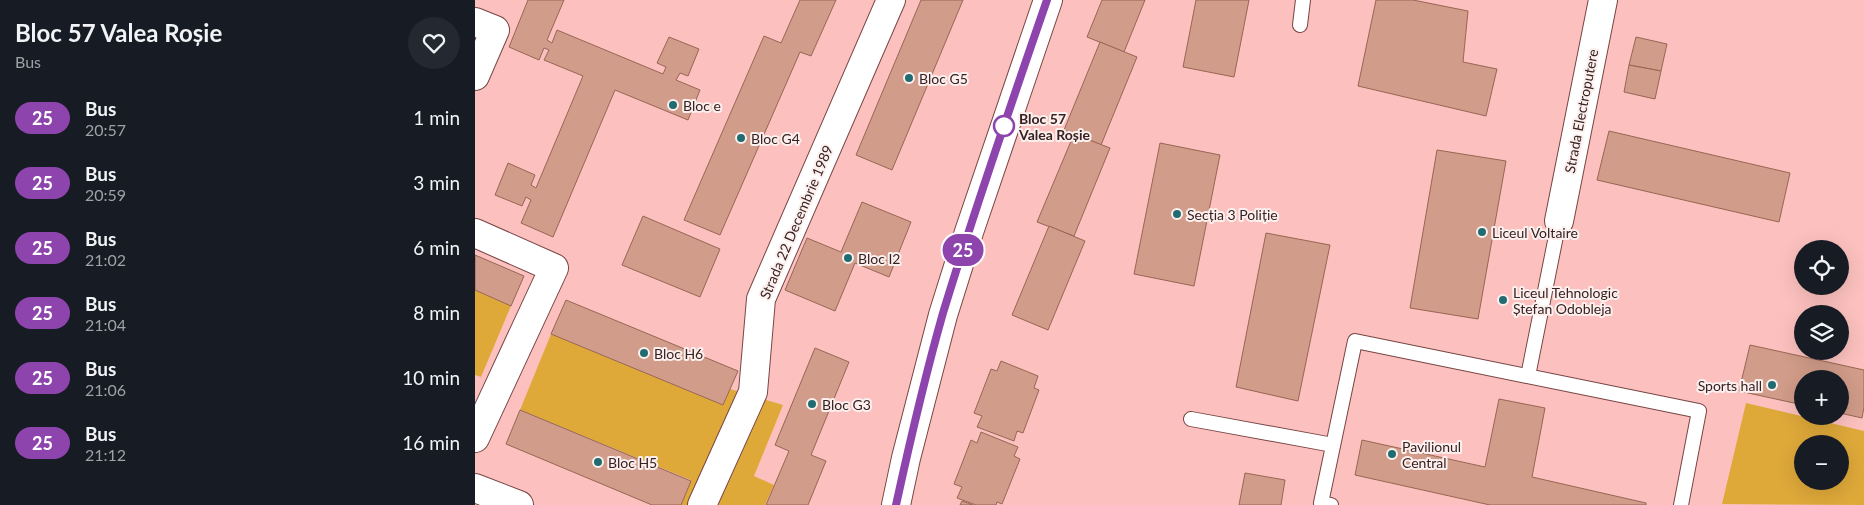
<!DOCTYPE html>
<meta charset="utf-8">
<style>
:root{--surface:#171b24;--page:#242831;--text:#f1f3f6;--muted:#9ea1a6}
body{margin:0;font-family:Lato,sans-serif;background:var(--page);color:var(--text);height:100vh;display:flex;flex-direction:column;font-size:19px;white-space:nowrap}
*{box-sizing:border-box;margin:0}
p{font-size:16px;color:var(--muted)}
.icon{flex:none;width:28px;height:28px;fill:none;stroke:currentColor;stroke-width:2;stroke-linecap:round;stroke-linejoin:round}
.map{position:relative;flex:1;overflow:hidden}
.sheet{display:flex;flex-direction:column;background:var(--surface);width:475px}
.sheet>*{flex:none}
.badge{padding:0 10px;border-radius:16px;font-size:18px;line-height:32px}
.tools{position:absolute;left:1319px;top:240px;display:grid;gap:10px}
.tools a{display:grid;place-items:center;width:55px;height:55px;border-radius:50%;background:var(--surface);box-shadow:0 5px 20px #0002;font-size:25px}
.map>.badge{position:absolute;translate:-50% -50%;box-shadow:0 0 0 2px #fff}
.round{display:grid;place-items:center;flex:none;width:52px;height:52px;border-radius:26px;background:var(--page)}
.headline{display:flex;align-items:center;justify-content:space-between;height:85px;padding:0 15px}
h1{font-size:24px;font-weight:700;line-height:38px}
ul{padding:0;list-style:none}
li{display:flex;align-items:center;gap:15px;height:65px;padding:0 15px}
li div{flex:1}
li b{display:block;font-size:19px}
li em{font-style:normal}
li .badge{min-width:55px;font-weight:700;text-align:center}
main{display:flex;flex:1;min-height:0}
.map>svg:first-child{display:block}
.green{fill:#dfa93a;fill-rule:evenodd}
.building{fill:#d19c89;stroke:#976654}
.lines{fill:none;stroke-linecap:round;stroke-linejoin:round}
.lane-casing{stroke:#774544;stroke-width:16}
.street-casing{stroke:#774544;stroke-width:30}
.secondary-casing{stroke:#774544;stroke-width:30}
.lane{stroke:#fff;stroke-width:14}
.street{stroke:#fff;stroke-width:28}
.secondary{stroke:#fff;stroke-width:28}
.line-casing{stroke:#fff;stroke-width:11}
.line{stroke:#8e44ad;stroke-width:8}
.poi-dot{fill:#216c71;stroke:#fcf0ef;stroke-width:2}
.stop-dot{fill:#fff;stroke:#8e44ad;stroke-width:2.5}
.labels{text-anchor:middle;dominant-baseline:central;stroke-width:4;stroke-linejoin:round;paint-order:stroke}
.poi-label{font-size:14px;fill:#382121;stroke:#fcf0ef;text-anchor:start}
.street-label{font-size:14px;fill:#382121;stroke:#fcf0ef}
.stop-label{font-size:14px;font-weight:bold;fill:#382121;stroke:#fcf0ef;text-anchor:start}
</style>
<main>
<section class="sheet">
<div class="headline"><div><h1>Bloc 57 Valea Roșie</h1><p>Bus</p></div><a class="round"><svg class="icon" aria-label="heart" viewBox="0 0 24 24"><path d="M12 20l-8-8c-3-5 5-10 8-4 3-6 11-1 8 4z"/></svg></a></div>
<ul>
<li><span class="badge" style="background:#8e44ad;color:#fff">25</span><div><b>Bus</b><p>20:57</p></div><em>1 min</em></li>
<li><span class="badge" style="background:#8e44ad;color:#fff">25</span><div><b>Bus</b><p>20:59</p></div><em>3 min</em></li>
<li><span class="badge" style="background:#8e44ad;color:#fff">25</span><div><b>Bus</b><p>21:02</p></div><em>6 min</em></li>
<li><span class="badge" style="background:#8e44ad;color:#fff">25</span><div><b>Bus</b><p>21:04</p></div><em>8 min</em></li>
<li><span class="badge" style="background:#8e44ad;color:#fff">25</span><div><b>Bus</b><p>21:06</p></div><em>10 min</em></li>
<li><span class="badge" style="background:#8e44ad;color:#fff">25</span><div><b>Bus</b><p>21:12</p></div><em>16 min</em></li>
</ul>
</section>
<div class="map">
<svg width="1389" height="505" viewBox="0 0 1389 505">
<rect width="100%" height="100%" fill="#fcc1be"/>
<g class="green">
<path d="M 0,290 L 36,306 L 6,377 L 0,375 Z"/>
<path d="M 76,334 L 248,405 L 255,389 L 308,405 L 279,476 L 299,485 L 290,505 L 206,505 L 216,480 L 45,410 Z"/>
<path d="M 1271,403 L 1389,431 L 1389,505 L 1247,504 ZM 1328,444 L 1365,444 L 1365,481 L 1328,481 Z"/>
</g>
<g class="building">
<path d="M 53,0 L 89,0 L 72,40 L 77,43 L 82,30 L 188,74 L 191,67 L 182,63 L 194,37 L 224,49 L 213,76 L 205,73 L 201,80 L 225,90 L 213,120 L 140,90 L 78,237 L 46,223 L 56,200 L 51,197 L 47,206 L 20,195 L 33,163 L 60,175 L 56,185 L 61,188 L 108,76 L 69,60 L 74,50 L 69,48 L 64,60 L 34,47 Z"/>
<path d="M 325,0 L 361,0 L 336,56 L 325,52 L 245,235 L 209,220 L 289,36 L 306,43 Z"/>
<path d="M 446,0 L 488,0 L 417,170 L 381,155 Z"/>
<path d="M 627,0 L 670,0 L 649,52 L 612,37 Z"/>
<path d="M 721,0 L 774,0 L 759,77 L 708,67 Z"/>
<path d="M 901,0 L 938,0 L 993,11 L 988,62 L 1022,69 L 1011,116 L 883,86 Z"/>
<path d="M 1161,37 L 1192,44 L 1186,71 L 1154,65 Z"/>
<path d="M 625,42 L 662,57 L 626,145 L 589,130 Z"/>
<path d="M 1154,65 L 1186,71 L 1180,99 L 1149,92 Z"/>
<path d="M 1134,131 L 1315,173 L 1304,222 L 1122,180 Z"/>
<path d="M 599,134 L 635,148 L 599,236 L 562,222 Z"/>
<path d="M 685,143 L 745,155 L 719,286 L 659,274 Z"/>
<path d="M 962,150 L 1031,161 L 1003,319 L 935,308 Z"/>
<path d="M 387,202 L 436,222 L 414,277 L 380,263 L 360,311 L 310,290 L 332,238 L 366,252 Z"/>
<path d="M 168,216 L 245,249 L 225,297 L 147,265 Z"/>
<path d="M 574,226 L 610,241 L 573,330 L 537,315 Z"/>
<path d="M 791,233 L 855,245 L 823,401 L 761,387 Z"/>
<path d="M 0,255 L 49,276 L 36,306 L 0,290 Z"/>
<path d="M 91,300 L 263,371 L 248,405 L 76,334 Z"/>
<path d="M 1275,345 L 1389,370 L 1389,407 L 1387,418 L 1365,413 L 1365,379 L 1328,379 L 1328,405 L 1264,391 Z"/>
<path d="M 340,348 L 374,362 L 336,455 L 351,461 L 333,505 L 291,505 L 314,451 L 300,445 Z"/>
<path d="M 526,361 L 563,376 L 559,388 L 564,390 L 548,433 L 542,431 L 539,441 L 502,427 L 507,416 L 499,413 L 516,369 L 522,371 Z"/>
<path d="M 1024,399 L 1070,408 L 1057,477 L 1171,503 L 1171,505 L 1015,505 L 880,475 L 887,440 L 1010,467 Z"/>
<path d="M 45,410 L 216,481 L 206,505 L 177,505 L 31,444 Z"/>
<path d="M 506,432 L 543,447 L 539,456 L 545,459 L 527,504 L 522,502 L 521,505 L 501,505 L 482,498 L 487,487 L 479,484 L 496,440 L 502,443 Z"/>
<path d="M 770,473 L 810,480 L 806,505 L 764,505 Z"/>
<path d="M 487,501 L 498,505 L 485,505 Z"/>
</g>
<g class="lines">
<g class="lane-casing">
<g id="lane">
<path d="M 825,25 L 828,0"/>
<path d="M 1053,376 L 1084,221"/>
<path d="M 716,419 L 858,445"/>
<path d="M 856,505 L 846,503 L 880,341 L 1224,411 L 1206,505"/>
</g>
</g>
<g class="street-casing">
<g id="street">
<path d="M 0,22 L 20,30 L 0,76"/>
<path d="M 1084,221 L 1128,0"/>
<path d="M 0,233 L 79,268 L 0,438"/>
<path d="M 0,488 L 44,505"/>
<path d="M 227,505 L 278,392 L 286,299 L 416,0"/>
</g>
</g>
<g class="secondary-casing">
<path id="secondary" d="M 421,505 L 431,458 L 468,315 L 494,232 L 573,0"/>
</g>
<use href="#lane" class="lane"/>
<use href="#street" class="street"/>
<use href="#secondary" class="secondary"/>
</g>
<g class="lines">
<g class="line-casing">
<path id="line" d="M 421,505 C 435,441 450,376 468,313 C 500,208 536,104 572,0"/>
</g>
<use href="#line" class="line"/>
</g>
<g class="poi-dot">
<circle cx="434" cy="78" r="5"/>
<circle cx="198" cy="105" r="5"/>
<circle cx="266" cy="138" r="5"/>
<circle cx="702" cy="214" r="5"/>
<circle cx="1007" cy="232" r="5"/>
<circle cx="373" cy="258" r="5"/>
<circle cx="1028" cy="300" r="5"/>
<circle cx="169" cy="353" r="5"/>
<circle cx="1297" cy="385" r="5"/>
<circle cx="337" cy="404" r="5"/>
<circle cx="917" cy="454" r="5"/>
<circle cx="123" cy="462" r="5"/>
</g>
<circle class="stop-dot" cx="529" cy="126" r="10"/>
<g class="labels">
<g class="poi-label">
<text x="444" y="78">Bloc G5</text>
<text x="208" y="105">Bloc e</text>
<text x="276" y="138">Bloc G4</text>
<text x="712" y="214">Secția 3 Poliție</text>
<text x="1017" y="232">Liceul Voltaire</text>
<text x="383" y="258">Bloc I2</text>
<text x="1038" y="292">Liceul Tehnologic<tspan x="1038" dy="16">Ștefan Odobleja</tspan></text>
<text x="179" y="353">Bloc H6</text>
<text x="1287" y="385" text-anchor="end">Sports hall</text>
<text x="347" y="404">Bloc G3</text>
<text x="927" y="446">Pavilionul<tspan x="927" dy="16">Central</tspan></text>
<text x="133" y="462">Bloc H5</text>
</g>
<g class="street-label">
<text transform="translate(1106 111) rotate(-79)">Strada Electroputere</text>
<text transform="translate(321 222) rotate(-67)">Strada 22 Decembrie 1989</text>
</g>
<g class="stop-label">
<text x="544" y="118">Bloc 57<tspan x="544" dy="16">Valea Roșie</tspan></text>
</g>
</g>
</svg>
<div class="tools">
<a><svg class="icon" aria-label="locate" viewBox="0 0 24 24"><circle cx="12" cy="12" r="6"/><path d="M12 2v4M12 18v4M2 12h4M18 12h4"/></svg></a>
<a><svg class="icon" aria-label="layers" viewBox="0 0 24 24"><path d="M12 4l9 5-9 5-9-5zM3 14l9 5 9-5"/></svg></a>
<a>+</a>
<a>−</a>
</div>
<b class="badge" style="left:488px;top:250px;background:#8e44ad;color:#fff">25</b>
</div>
</main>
